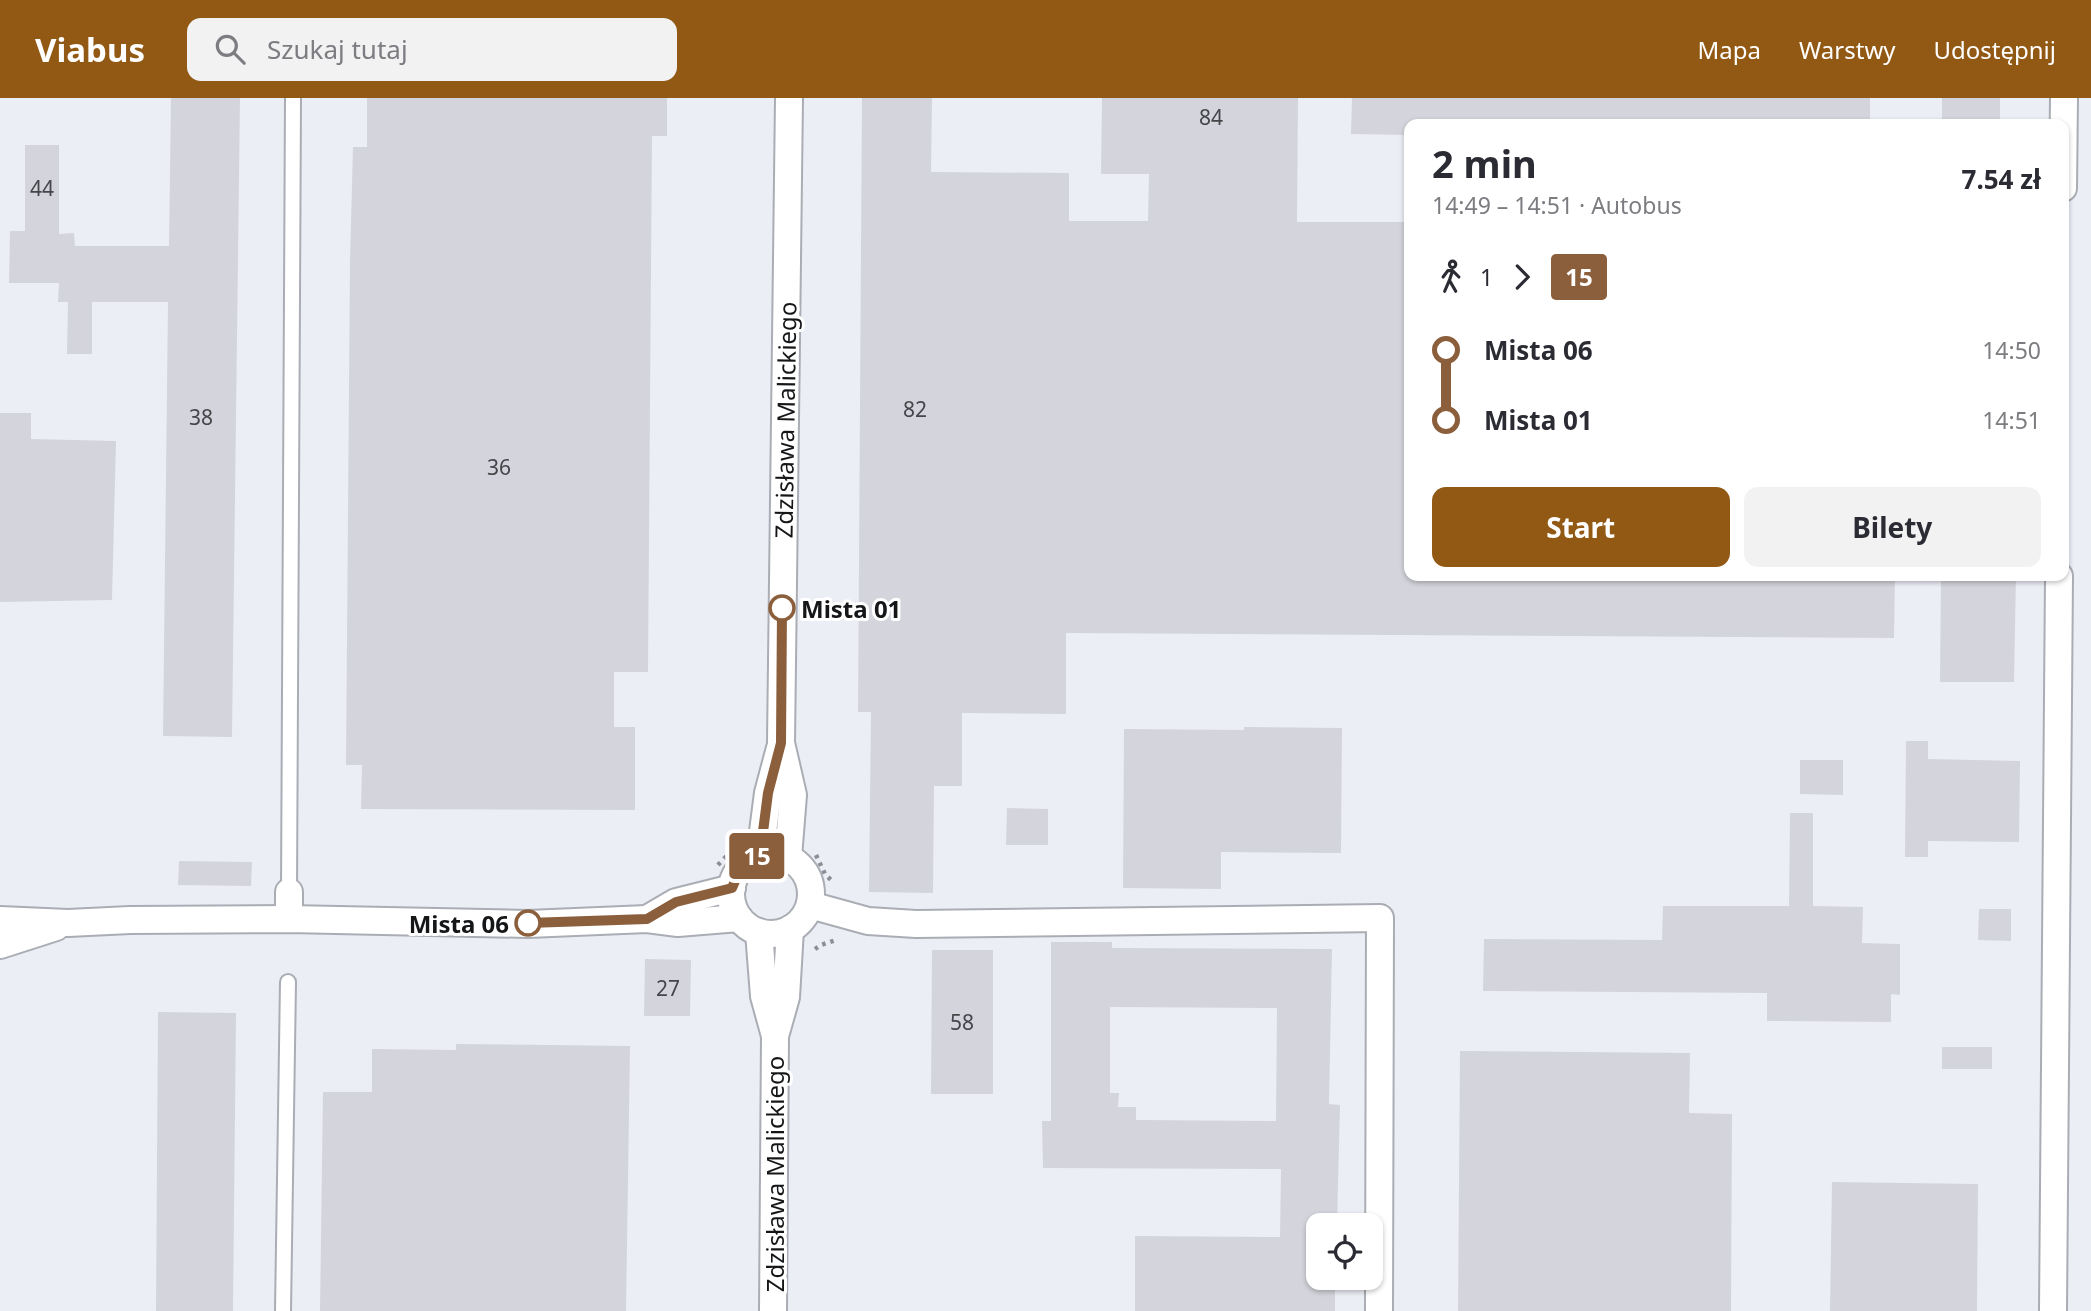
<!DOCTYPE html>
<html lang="pl">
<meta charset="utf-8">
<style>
:root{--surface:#fff;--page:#f2f2f3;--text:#2b2b33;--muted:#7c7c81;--accent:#925914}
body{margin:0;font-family:"Noto Sans",sans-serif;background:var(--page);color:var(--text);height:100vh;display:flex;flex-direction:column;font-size:26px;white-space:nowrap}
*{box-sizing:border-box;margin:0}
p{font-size:23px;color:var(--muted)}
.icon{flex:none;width:38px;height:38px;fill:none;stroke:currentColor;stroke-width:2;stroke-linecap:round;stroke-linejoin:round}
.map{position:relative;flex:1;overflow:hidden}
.panel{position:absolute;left:1404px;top:21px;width:665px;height:462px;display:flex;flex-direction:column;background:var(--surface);border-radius:14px;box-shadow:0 2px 5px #0004}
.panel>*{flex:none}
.badge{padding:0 14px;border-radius:5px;font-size:24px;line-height:46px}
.fabs{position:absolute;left:1306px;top:1115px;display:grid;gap:14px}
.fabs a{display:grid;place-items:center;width:77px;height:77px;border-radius:14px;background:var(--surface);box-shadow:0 2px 5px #0004;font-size:35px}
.map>.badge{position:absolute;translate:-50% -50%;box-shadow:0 0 0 4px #fff}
.legs{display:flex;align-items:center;gap:10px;height:77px;padding:0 28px;font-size:23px}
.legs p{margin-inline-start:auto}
.head{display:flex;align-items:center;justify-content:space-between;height:119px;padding:0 28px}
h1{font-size:38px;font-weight:700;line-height:52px}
.cta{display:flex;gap:14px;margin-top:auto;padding:14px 28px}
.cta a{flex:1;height:80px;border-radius:14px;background:var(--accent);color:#fff;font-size:28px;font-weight:700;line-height:80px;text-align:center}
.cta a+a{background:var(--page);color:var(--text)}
ul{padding:0 28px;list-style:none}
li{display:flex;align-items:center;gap:24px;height:70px;font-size:26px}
li i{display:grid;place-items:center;width:10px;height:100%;margin:0 9px;background:currentColor}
li i::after{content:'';width:18px;height:18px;margin:-9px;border:5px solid;border-radius:50%;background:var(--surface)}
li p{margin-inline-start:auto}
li:first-child i{background:linear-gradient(#0000 50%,currentColor 0)}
li:last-child i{background:linear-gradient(currentColor 50%,#0000 0)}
header{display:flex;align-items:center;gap:42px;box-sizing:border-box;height:98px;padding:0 35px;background:var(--accent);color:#fff}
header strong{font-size:33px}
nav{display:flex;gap:38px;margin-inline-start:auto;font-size:24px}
.search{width:490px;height:63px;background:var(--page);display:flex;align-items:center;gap:18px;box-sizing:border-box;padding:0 24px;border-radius:14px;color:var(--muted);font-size:26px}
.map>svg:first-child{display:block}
.building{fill:#d4d4dc;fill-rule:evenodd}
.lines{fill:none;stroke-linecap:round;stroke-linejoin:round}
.service-casing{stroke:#aaadb4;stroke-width:18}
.minor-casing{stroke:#aaadb4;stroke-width:30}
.path{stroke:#8c8e93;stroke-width:4.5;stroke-dasharray:3.5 5;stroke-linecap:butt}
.service{stroke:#fff;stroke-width:14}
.minor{stroke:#fff;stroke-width:26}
.line-1-casing{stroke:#fff;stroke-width:16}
.line-1{stroke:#8b5e3c;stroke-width:10}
.stop-1-dot{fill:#fff;stroke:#8b5e3c;stroke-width:3.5}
.labels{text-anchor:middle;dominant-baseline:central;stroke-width:6;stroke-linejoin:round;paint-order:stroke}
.number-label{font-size:21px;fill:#454649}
.street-label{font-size:24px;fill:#151618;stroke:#fff}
.stop-label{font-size:24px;font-weight:bold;fill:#151618;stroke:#fff;text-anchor:start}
</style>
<header>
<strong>Viabus</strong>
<div class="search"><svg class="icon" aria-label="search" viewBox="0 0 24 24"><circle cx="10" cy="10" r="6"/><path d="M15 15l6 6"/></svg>Szukaj tutaj</div>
<nav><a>Mapa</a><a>Warstwy</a><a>Udostępnij</a></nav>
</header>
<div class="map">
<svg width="2091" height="1213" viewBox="0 0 2091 1213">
<rect width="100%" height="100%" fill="#eceef6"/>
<g class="building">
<path d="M 171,0 L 240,0 L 232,639 L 163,638 L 168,204 L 92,204 L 92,256 L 67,256 L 68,204 L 58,204 L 59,185 L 9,185 L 10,133 L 25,133 L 25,47 L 59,47 L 59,136 L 74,135 L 75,148 L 169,148 Z"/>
<path d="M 367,0 L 667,0 L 667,38 L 652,38 L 648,574 L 614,574 L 614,629 L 635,629 L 635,712 L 361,711 L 362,667 L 346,667 L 350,163 L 353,49 L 367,49 Z"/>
<path d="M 862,0 L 932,0 L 931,74 L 1069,75 L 1069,123 L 1148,123 L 1149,76 L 1101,76 L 1102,0 L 1298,0 L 1297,124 L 1409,124 L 1409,478 L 1895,478 L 1894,540 L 1066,535 L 1066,616 L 962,615 L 962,688 L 934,688 L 933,795 L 869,794 L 871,614 L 858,614 Z"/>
<path d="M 1352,0 L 1870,0 L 1870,26 L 1409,26 L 1409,37 L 1351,36 Z"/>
<rect x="1942" y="0" width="58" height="26"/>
<path d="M 0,315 L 31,315 L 31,341 L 116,343 L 112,502 L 0,504 Z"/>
<path d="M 1941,478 L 2016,478 L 2014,584 L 1940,584 Z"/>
<path d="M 1244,629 L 1342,630 L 1341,755 L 1221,754 L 1221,791 L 1123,790 L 1124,631 L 1244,632 Z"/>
<path d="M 1906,643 L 1928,643 L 1928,661 L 2020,663 L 2019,744 L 1928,743 L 1928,759 L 1905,759 Z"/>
<path d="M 1800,662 L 1843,662 L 1843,697 L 1800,696 Z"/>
<path d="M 1007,710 L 1048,711 L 1048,747 L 1006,747 Z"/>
<path d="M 1790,715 L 1813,715 L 1813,808 L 1863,809 L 1862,845 L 1900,846 L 1900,897 L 1891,896 L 1891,924 L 1767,923 L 1767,895 L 1483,893 L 1484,841 L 1662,842 L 1663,808 L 1789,808 Z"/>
<path d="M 179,763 L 252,764 L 251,788 L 178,787 Z"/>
<path d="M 1979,811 L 2011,811 L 2011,843 L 1978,842 Z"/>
<path d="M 1051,844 L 1112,844 L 1112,850 L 1332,851 L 1329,1006 L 1340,1007 L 1337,1127 L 1318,1127 L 1318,1180 L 1335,1180 L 1335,1213 L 1135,1213 L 1135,1138 L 1280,1139 L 1281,1071 L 1043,1070 L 1042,1023 L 1051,1023 ZM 1110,909 L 1277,910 L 1276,1023 L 1136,1022 L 1136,1009 L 1118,1009 L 1119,995 L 1110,995 Z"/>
<path d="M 932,852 L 993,852 L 993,996 L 931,996 Z"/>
<path d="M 645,861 L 691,862 L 690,918 L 644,918 Z"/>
<path d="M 158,914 L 236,915 L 233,1213 L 156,1213 Z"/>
<path d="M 456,946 L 630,948 L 626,1213 L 320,1213 L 323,994 L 372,994 L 372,951 L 456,952 Z"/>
<rect x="1942" y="949" width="50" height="22"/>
<path d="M 1460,953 L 1690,955 L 1689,1015 L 1732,1016 L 1731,1213 L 1458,1213 Z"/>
<path d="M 1832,1084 L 1978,1086 L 1977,1213 L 1830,1213 Z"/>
</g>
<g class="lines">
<g class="service-casing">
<g id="service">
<path d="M 289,794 L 293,0"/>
<path d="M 283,1213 L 288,884"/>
</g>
</g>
<g class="minor-casing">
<g id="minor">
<path d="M 2063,90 L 2064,0"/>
<circle cx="771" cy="796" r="40"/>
<path d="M 760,757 L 768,695 L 780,650"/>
<path d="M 788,759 L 793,697 L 781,645 L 789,0"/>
<path d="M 289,794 L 289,821"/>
<path d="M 810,807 L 868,823 L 916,826 L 1380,820 L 1379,1213"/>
<path d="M 647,821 L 676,804 L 732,790"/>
<path d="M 0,822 L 68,825 L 130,822 L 289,821 L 528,826 L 647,821 L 678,825 L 739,820"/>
<path d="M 759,834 L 764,898 L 775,938"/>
<path d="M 0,847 L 56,829"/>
<path d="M 773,1213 L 775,938 L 786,899 L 790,831"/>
<path d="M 2053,1213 L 2059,478"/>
</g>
</g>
<g class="path">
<path d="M 816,757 L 825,776 L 834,785"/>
<path d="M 718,767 L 734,750"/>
<path d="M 815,851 L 821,847 L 836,842"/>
</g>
<use href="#service" class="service"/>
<use href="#minor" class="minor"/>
</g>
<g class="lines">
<g class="line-1-casing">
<path id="line-1" d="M 528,825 L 647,821 L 676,804 L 732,790 L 741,769 L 760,757 L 768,695 L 781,645 L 782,510"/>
</g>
<use href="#line-1" class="line-1"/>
</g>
<g class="stop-1-dot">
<circle cx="782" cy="510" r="12"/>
<circle cx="528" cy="825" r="12"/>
</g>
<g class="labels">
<g class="number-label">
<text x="1211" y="19">84</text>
<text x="42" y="90">44</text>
<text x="915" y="311">82</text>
<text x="201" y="319">38</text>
<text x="499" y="369">36</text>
<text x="668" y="890">27</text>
<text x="962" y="924">58</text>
</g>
<g class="street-label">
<text transform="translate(785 322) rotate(-89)">Zdzisława Malickiego</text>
<text transform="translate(774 1076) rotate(-90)">Zdzisława Malickiego</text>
</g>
<g class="stop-label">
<text x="801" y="510">Mista 01</text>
<text x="509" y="825" text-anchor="end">Mista 06</text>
</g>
</g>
</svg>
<div class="fabs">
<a><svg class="icon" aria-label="locate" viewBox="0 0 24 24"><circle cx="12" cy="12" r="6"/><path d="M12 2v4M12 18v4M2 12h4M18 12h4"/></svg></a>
</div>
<b class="badge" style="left:757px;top:758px;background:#8b5e3c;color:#fff">15</b>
<section class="panel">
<div class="head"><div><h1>2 min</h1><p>14:49 – 14:51 · Autobus</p></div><b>7.54 zł</b></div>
<div class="legs"><svg class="icon" aria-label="walk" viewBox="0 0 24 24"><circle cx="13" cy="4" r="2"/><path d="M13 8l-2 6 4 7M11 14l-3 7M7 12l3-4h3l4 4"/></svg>1<svg class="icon" aria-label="forward" viewBox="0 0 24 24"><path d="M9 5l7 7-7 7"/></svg><b class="badge" style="background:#8b5e3c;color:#fff">15</b></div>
<ul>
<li><i style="color:#8b5e3c"></i><b>Mista 06</b><p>14:50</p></li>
<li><i style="color:#8b5e3c"></i><b>Mista 01</b><p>14:51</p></li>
</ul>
<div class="cta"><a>Start</a><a>Bilety</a></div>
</section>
</div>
